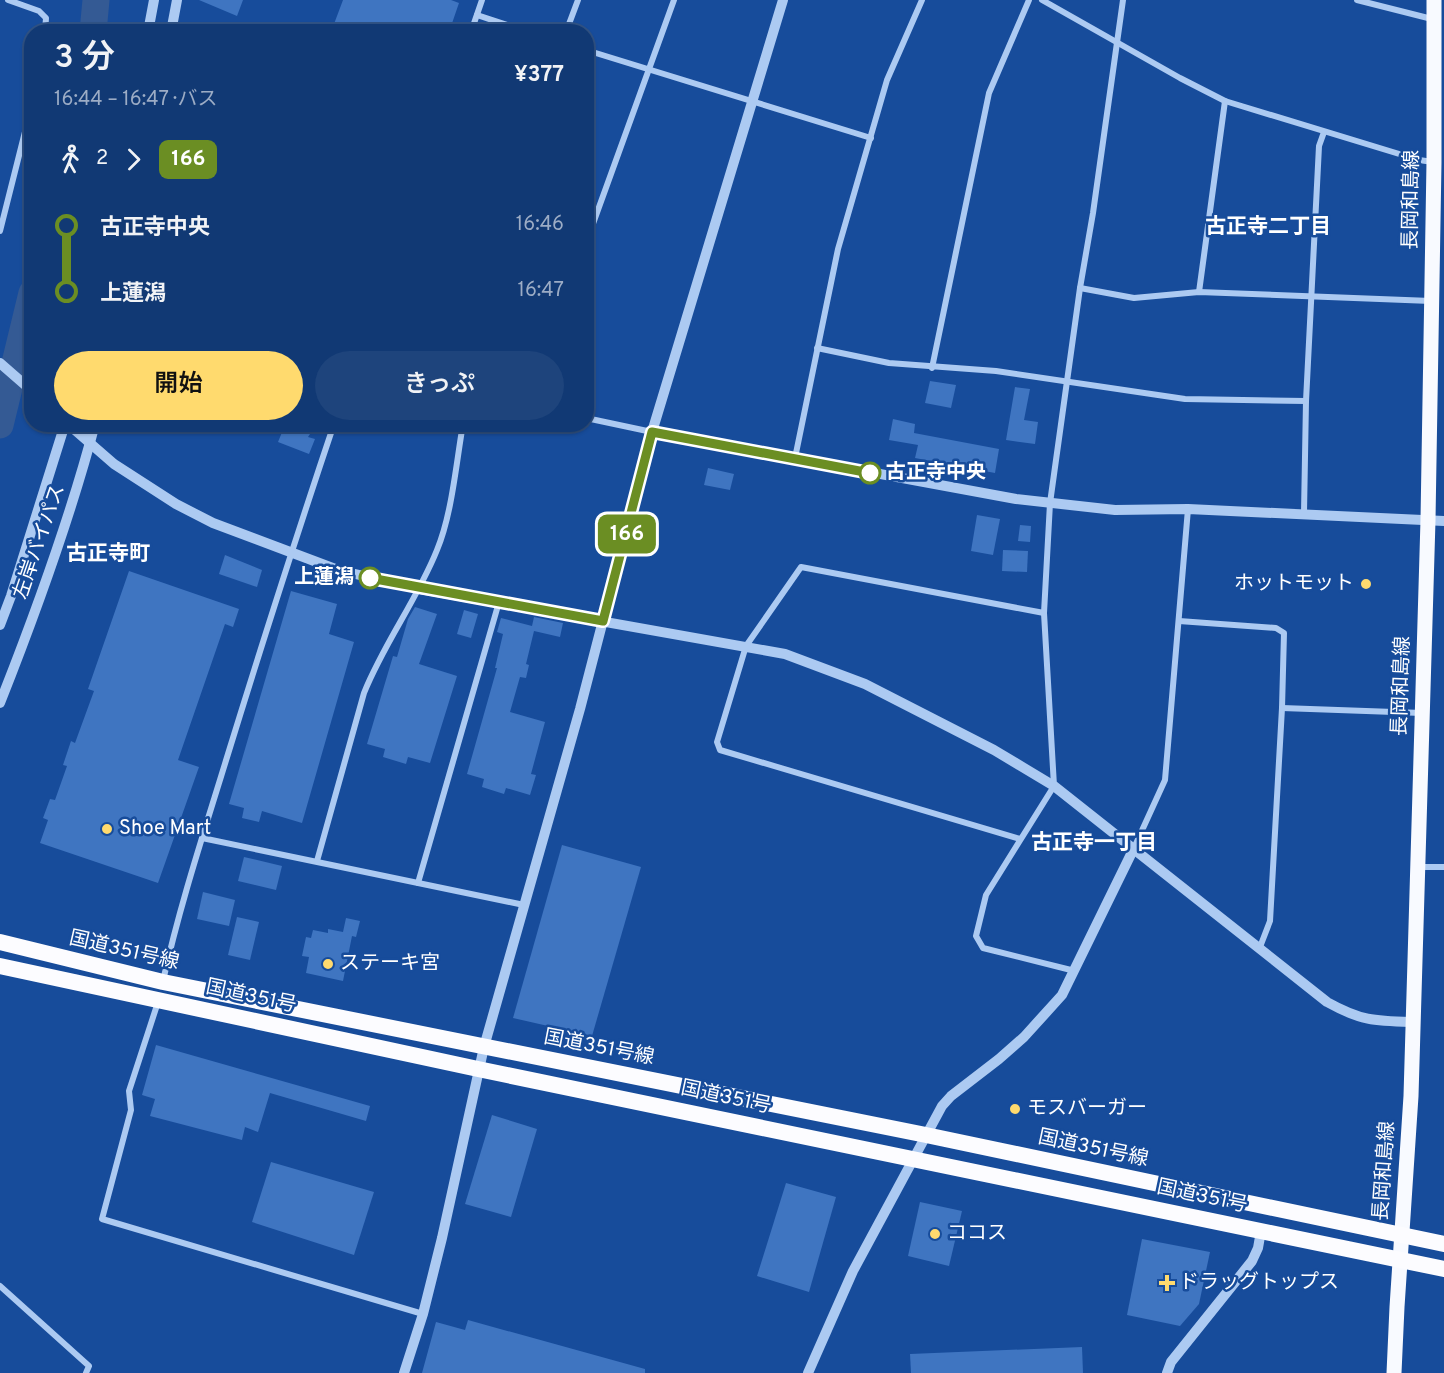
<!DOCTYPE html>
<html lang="ja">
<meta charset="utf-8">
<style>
:root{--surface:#113974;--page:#1e447c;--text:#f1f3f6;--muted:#9cacc5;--line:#305386;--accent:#ffda6e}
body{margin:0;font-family:Overpass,"Noto Sans JP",sans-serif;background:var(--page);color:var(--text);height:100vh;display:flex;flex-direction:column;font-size:22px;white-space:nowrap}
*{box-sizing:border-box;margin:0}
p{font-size:20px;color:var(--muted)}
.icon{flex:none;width:33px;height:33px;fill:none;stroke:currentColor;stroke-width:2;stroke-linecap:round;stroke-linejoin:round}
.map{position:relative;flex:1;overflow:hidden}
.side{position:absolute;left:24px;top:24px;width:570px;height:408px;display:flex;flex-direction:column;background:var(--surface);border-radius:24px;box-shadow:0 2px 4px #0004,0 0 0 2px var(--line)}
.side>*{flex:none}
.badge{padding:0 12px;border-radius:9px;font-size:21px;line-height:39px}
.map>.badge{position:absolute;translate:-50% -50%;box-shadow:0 0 0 3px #fff}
.legs{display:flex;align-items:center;gap:9px;height:66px;padding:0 30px;font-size:20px}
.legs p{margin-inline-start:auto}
.headline{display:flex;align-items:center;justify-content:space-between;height:102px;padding:0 30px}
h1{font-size:33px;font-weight:600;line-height:45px}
.cta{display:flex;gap:12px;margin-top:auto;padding:12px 30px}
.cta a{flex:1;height:69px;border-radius:36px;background:var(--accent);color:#111;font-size:24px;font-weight:600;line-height:69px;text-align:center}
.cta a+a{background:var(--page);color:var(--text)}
ul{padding:0 30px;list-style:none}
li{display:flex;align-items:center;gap:21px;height:66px;font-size:22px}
li i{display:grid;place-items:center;width:9px;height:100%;margin:0 8px;background:currentColor}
li i::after{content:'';width:15px;height:15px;margin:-8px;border:4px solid;border-radius:50%;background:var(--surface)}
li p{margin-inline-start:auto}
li:first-child i{background:linear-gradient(#0000 50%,currentColor 0)}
li:last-child i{background:linear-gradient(currentColor 50%,#0000 0)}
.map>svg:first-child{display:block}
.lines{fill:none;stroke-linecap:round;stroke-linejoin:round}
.river{stroke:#345a94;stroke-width:27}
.building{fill:#3f75c1}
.minor{stroke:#accaf2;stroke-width:6}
.tertiary{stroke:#accaf2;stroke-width:10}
.primary{stroke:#f8faff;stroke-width:15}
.trunk{stroke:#fcfcff;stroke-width:16}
.line-1-casing{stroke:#fff;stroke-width:14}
.line-1{stroke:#6b8e23;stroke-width:9}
.stop-1-dot{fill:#fff;stroke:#6b8e23;stroke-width:3}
.poi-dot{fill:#ffda6e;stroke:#174c9b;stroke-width:2}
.labels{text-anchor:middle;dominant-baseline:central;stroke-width:5;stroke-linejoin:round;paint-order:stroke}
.street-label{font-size:20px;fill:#fff;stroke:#174c9b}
.stop-label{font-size:20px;font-weight:bold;fill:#fff;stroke:#174c9b;text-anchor:start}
.poi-label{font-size:20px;fill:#fff;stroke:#174c9b;text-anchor:start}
.neighbourhood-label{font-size:21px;font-weight:bold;fill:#fff;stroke:#174c9b}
</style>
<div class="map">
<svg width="1444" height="1373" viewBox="0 0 1444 1373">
<rect width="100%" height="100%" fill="#174c9b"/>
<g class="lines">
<g class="river">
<path d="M 93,32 L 96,0"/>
<path d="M 0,425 L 32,293"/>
</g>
</g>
<g class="building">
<path d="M 199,0 L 243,0 L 237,16 Z"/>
<path d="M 343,0 L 451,0 L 459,3 L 449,32 L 331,32 Z"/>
<path d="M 930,381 L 956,385 L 951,408 L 925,403 Z"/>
<path d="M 1015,387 L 1030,389 L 1024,420 L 1038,422 L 1035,444 L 1006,440 Z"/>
<path d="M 893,419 L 915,424 L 914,433 L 999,449 L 995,473 L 915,458 L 918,445 L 889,440 Z"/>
<path d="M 285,425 L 310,434 L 308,437 L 315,439 L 309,454 L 278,442 Z"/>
<path d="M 708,468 L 734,474 L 730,490 L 704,485 Z"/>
<path d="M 977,515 L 1000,519 L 993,555 L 971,551 Z"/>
<path d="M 1020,525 L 1031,526 L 1030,542 L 1018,541 Z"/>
<path d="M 1003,550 L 1028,551 L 1027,572 L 1002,571 Z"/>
<path d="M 225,555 L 262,570 L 257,587 L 219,574 Z"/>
<path d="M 129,571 L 239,609 L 233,627 L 225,624 L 178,760 L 199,767 L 158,883 L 40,843 L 48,820 L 43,818 L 50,799 L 55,800 L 67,766 L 63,765 L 71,741 L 75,743 L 94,691 L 88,689 Z"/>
<path d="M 291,591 L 337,604 L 329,634 L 354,642 L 302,823 L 262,811 L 259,822 L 242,818 L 244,808 L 229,804 Z"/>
<path d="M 415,607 L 437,614 L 419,664 L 457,676 L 430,763 L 408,757 L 406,764 L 383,757 L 385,749 L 367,744 L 393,656 L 397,657 L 408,619 Z"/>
<path d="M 464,610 L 478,614 L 471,638 L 457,634 Z"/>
<path d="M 534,617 L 563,623 L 560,637 L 534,631 L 526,664 L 529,665 L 526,678 L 520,677 L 510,712 L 545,722 L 531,774 L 536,775 L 530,795 L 506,788 L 504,794 L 482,787 L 484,779 L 467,774 L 497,668 L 495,668 L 503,634 L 497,632 L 501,618 L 532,626 Z"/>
<path d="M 562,845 L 641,867 L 592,1036 L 513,1018 Z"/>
<path d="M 244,857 L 282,866 L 276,890 L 238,881 Z"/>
<path d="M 203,892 L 235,900 L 229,926 L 197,919 Z"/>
<path d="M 237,917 L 259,922 L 250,960 L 228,955 Z"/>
<path d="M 346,918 L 360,921 L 356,937 L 352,936 L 343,981 L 306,973 L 309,957 L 302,956 L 306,937 L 311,938 L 313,930 L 328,933 L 328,929 L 343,932 Z"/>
<path d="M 156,1045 L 370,1106 L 366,1121 L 270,1093 L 258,1132 L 245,1127 L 242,1140 L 150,1116 L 155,1099 L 142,1095 Z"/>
<path d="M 492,1115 L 537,1129 L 511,1217 L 465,1204 Z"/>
<path d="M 271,1162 L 374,1192 L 354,1255 L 252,1222 Z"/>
<path d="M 786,1183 L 836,1197 L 809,1292 L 757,1276 Z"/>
<path d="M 920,1202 L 962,1211 L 949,1266 L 908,1256 Z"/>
<path d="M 1142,1239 L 1210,1252 L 1199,1304 L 1180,1326 L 1127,1315 Z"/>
<path d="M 468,1320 L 645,1369 L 645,1373 L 422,1373 L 436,1322 L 465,1330 Z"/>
<path d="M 1082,1347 L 1083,1373 L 911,1373 L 910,1354 Z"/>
</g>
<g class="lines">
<g class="minor">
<path d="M 8,0 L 39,11 L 46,18 L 45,32"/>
<path d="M 1042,0 L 1180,78 L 1225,101 L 1419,160 L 1433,162"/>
<path d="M 1357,0 L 1432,19"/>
<path d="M 477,15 L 528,32"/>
<path d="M 471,32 L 482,0"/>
<path d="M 566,32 L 578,0"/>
<path d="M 586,50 L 871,138"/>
<path d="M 0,231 L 32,104"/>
<path d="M 586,243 L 674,0"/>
<path d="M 1080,288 L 1134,298 L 1199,292 L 1431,301"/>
<path d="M 1199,292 L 1225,101"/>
<path d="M 817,348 L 889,363 L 996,371 L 1185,399 L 1306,401"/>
<path d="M 932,368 L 989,93 L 1029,0"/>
<path d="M 586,418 L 652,432"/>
<path d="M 795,458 L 838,249 L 887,80 L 922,0"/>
<path d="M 1304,513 L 1306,401 L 1319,146 L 1324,132"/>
<path d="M 1179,621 L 1276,628 L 1284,633 L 1282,708 L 1270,921 L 1260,947"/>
<path d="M 1282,708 L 1422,713"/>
<path d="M 202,838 L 524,905"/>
<path d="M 1020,839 L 720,750 L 717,742 L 746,646 L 801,567 L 1044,613"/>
<path d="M 1134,848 L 1165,780 L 1188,509"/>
<path d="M 317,861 L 364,693 C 384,643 417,600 437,550 C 452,514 456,464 463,424"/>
<path d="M 1419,867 L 1444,867"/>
<path d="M 418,883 L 499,602"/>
<path d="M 1075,971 L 983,948 L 976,936 L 986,895 L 1054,786 L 1044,613 L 1050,503 L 1080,288 L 1093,213 L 1123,0"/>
<path d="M 163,981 C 180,904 205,829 228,754 C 262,644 297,534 334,424"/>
<path d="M 158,1002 L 129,1091 L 131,1110 L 102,1219 L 423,1314"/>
<path d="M 0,1286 L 89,1366 L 86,1373"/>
</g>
<g class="tertiary">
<path d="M 148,32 L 154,0"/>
<path d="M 171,32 L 177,0"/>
<path d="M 0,363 L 32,391"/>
<path d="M 68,424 L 114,464 L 176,504 L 213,523 L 338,570 L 420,589 L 785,654 L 865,684 L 994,750 L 1054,786 L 1327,1002 C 1361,1021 1375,1021 1413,1022"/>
<path d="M 652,432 L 1016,499 L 1115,510 L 1188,509 L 1444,521"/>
<path d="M 0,625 L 11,596 L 65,424"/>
<path d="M 0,703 C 36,612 70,519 95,424"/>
<path d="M 404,1373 L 423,1314 L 442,1238 L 484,1047 L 580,709 L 652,432 L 783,0"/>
<path d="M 808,1373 L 853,1271 L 942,1106 L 951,1096 L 999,1059 L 1024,1037 L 1062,995 L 1134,848"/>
<path d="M 1167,1373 L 1171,1362 L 1252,1261 L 1258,1248 L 1261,1231"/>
</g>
<path class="primary" d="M 1394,1373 L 1397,1307 L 1411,1096 L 1428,520 L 1434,162 L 1434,0"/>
<g class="trunk">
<path d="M 0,942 L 163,982 L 926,1135 L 1444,1244"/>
<path d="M 0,966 L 478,1069 L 1444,1269"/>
</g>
</g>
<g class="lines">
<g class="line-1-casing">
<path id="line-1" d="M 370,578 L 603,621 L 652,432 L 870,473"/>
</g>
<use href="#line-1" class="line-1"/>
</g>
<g class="stop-1-dot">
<circle cx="870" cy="473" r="10"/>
<circle cx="370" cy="578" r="10"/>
</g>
<g class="poi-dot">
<circle cx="1366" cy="584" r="6"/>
<circle cx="107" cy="829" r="6"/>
<circle cx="328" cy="964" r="6"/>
<circle cx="1015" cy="1109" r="6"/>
<circle cx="935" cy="1234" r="6"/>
<path d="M1164 1274h6v6h6v6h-6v6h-6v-6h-6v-6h6z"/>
</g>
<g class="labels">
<g class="street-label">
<text transform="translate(1412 200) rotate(-89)">長岡和島線</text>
<text transform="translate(40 542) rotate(-71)">左岸バイパス</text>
<text transform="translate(1402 686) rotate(-88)">長岡和島線</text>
<text transform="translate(124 951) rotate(13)">国道351号線</text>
<text transform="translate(251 997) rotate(12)">国道351号</text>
<text transform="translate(599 1048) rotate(11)">国道351号線</text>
<text transform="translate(726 1098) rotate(12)">国道351号</text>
<text transform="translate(1093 1149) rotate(12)">国道351号線</text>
<text transform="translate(1385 1171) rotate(-86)">長岡和島線</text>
<text transform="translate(1202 1197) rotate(12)">国道351号</text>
</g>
<g class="stop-label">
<text x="886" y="473">古正寺中央</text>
<text x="354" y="578" text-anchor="end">上蓮潟</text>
</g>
<g class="poi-label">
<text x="1354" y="584" text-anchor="end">ホットモット</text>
<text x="119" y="829">Shoe Mart</text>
<text x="340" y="964">ステーキ宮</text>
<text x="1027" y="1109">モスバーガー</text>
<text x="947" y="1234">ココス</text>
<text x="1179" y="1283">ドラッグトップス</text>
</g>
<g class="neighbourhood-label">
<text x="1268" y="227">古正寺二丁目</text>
<text x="108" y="554">古正寺町</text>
<text x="1094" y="843">古正寺一丁目</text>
</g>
</g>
</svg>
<b class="badge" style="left:627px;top:534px;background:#6b8e23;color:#fff">166</b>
<section class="side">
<div class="headline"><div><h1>3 分</h1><p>16:44 – 16:47 · バス</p></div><b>¥377</b></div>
<div class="legs"><svg class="icon" aria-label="walk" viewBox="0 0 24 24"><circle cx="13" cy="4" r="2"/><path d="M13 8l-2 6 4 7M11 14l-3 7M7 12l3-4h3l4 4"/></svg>2<svg class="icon" aria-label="forward" viewBox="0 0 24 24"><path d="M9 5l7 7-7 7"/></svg><b class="badge" style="background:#6b8e23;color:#fff">166</b></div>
<ul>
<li><i style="color:#6b8e23"></i><b>古正寺中央</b><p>16:46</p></li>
<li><i style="color:#6b8e23"></i><b>上蓮潟</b><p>16:47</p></li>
</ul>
<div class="cta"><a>開始</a><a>きっぷ</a></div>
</section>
</div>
